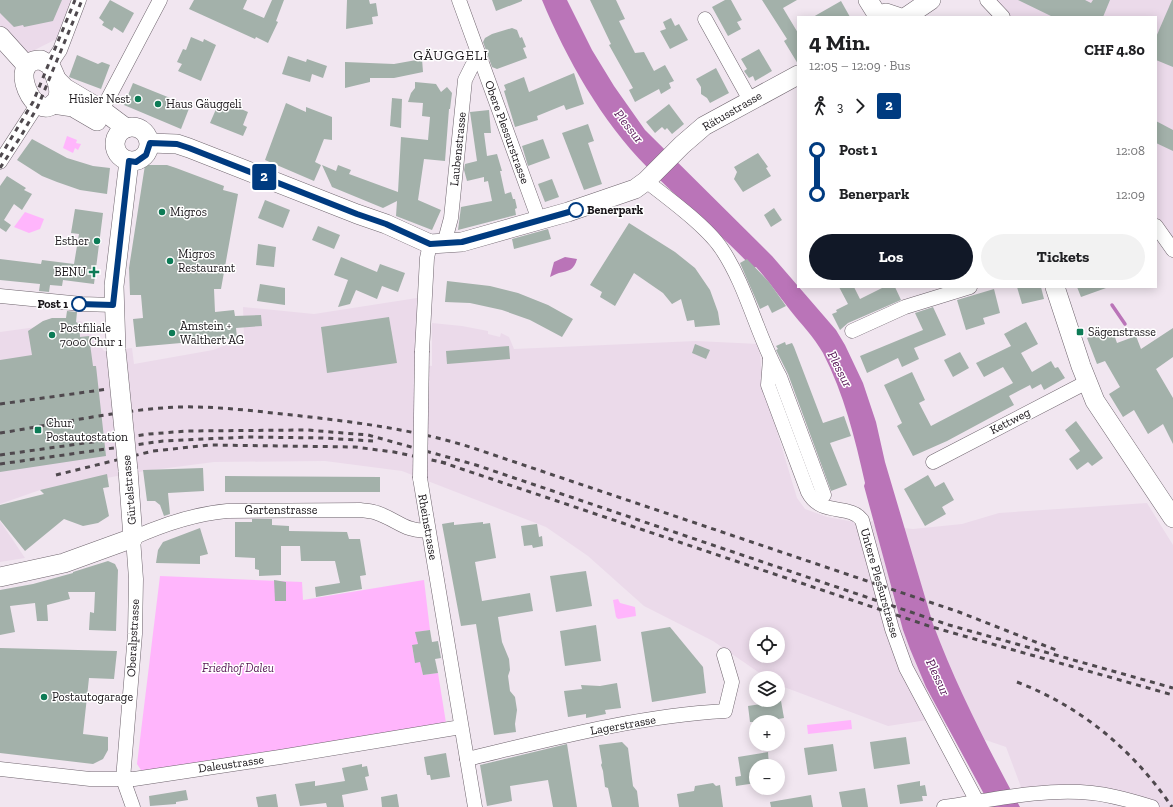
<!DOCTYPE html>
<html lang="de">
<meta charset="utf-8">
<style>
:root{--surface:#fff;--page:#f2f2f2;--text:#202124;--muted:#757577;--accent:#111827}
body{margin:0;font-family:"Zilla Slab",serif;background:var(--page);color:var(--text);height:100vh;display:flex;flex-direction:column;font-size:15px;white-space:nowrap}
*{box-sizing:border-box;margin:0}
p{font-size:13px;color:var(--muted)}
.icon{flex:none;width:22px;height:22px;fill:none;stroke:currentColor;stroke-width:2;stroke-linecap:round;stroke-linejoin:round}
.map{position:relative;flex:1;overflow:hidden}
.drawer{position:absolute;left:797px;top:16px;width:360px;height:272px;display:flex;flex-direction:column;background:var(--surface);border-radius:0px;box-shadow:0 2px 10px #0003}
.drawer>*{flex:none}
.badge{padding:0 8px;border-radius:3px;font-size:14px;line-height:26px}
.tools{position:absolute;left:749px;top:627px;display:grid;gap:8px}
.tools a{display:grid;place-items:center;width:36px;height:36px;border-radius:50%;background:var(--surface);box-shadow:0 2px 10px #0003;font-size:20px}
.map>.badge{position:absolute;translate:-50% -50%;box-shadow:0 0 0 2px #fff}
.legs{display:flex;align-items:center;gap:6px;height:44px;padding:0 12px;font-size:13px}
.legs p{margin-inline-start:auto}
.head{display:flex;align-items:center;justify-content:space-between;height:68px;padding:0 12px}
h1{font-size:22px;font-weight:800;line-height:30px}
.button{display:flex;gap:8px;margin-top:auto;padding:8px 12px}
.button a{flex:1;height:46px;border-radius:24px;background:var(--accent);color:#fff;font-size:16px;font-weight:800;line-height:46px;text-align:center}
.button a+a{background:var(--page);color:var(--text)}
ul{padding:0 12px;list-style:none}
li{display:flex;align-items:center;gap:14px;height:44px;font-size:15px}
li i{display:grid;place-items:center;width:6px;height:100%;margin:0 5px;background:currentColor}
li i::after{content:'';width:10px;height:10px;margin:-5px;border:3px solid;border-radius:50%;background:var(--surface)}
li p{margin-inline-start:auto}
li:first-child i{background:linear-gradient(#0000 50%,currentColor 0)}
li:last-child i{background:linear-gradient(currentColor 50%,#0000 0)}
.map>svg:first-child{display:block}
.built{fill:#ebdaea;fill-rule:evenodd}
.green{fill:#ffb5fc}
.water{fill:#ba74b8}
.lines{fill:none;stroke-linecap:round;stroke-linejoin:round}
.stream{stroke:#ba74b8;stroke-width:3.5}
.building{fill:#a3b1aa}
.street-casing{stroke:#6e646d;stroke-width:15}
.secondary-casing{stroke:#6e646d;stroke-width:20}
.street{stroke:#fff;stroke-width:14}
.secondary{stroke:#fff;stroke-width:19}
.rail{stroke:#4f494e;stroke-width:3;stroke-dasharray:5 5;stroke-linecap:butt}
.street-bridge-casing{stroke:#6e646d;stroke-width:15;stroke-linecap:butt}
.secondary-bridge-casing{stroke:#6e646d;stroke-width:20;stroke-linecap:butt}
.street-bridge{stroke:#fff;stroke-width:14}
.secondary-bridge{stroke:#fff;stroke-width:19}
.line-1-casing{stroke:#fff;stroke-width:9}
.line-1{stroke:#003b80;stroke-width:6}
.poi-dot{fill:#0d7b56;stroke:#fff;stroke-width:1.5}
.stop-1-dot{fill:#fff;stroke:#003b80;stroke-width:2}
.labels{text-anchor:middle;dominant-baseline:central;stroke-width:3;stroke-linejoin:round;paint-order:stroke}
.poi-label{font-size:12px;fill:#191519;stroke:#fff;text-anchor:start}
.street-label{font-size:12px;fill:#191519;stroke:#fff}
.stop-label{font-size:12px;font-weight:bold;fill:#191519;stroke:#fff;text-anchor:start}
.park-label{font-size:12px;font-style:italic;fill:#551454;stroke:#fff}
.water-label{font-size:13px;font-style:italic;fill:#541354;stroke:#fff}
.quarter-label{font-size:14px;letter-spacing:1px;fill:#191519;stroke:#fff}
</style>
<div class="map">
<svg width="1173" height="807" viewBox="0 0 1173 807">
<rect width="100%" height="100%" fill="#f1e6f0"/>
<g class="built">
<path d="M 0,0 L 85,0 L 72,31 L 15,60 L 0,43 Z"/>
<path d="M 989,0 L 1173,0 L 1173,245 L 1156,222 L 1156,17 L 1005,17 Z"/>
<path d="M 417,298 L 416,364 L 432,366 L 432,323 L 462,326 L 488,331 L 488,334 L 500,337 L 501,333 L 509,337 L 514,349 L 696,341 L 759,344 L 763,385 L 797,498 L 805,509 L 827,517 L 855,522 L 857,525 L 873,521 L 874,525 L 913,529 L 962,524 L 999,513 L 1147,503 L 1173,545 L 1173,807 L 1152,807 L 1119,798 L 1024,795 L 1006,747 L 927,720 L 888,726 L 784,687 L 778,684 L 778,678 L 767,678 L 713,641 L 644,606 L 588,556 L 546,527 L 402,471 L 325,461 L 214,462 L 145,471 L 40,490 L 0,504 L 0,332 L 81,321 L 104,351 L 132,348 L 134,364 L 213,350 L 244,338 L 243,307 L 314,314 ZM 756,634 L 778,634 L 778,656 L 756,656 Z"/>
<path d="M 0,521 L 25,558 L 0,562 Z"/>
</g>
<g class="green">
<path d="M 67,136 L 77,140 L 76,143 L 81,144 L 78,150 L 75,148 L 73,153 L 63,148 Z"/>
<path d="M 25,212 L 44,219 L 40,229 L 29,233 L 14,227 Z"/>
<path d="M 160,576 L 302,582 L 303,600 L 424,580 L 430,630 L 416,632 L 418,644 L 412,646 L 415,662 L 420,662 L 423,675 L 438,673 L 446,723 L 143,773 L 137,764 Z"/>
<path d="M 618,599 L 620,603 L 635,607 L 636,616 L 618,619 L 616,617 L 613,600 Z"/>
<path d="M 851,720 L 852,729 L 808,734 L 807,725 Z"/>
</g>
<g class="water">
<path d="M 542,0 L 567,0 L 592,50 L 614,86 L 645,130 L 772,256 L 836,330 L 845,345 L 863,383 L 876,422 L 885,462 L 933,624 C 957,688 988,748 1020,807 L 991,807 L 926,687 L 910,649 L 903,630 L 864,486 L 865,483 C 855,438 844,394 823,353 C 814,337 801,324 790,310 C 778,295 768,280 756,267 L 753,268 C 719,232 681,202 647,167 C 602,122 566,58 542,0 Z"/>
<path d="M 565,257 L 577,259 C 574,270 569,271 559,273 C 555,274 553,276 550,277 L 554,262 Z"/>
</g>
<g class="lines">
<path class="stream" d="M 1112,305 L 1125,324"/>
</g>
<g class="building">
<path d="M 0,0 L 62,0 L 53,21 L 24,27 L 23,25 L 14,27 L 0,13 Z"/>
<path d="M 110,0 L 134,13 L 123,33 L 114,27 L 112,31 L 102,25 L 104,22 L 99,18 Z"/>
<path d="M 194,0 L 247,0 L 243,9 L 264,18 L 272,0 L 284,0 L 276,21 L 278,22 L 268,43 L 256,37 L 255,39 L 189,9 Z"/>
<path d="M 347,0 L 369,0 L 370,4 L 376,3 L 378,16 L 372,17 L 373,24 L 346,29 Z"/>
<path d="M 492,0 L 522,0 L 522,1 L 496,11 Z"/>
<path d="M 590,0 L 616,0 L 625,19 L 619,21 L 635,53 L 644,52 L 654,71 L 665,65 L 674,81 L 669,83 L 671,88 L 661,94 L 659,89 L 635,102 L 629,90 L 633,88 L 609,45 L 611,44 Z"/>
<path d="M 725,0 L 731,0 L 742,20 L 737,22 L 741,29 L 728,36 L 712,7 Z"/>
<path d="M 762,0 L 797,0 L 783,8 L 798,33 L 798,64 L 784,41 L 787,39 Z"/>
<path d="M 1018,0 L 1085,0 L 1091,3 L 1093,0 L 1110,0 L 1103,17 L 1053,17 Z"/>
<path d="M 1172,0 L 1173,0 L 1173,67 L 1156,60 L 1156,37 Z"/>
<path d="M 841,1 L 850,17 L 813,17 Z"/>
<path d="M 671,18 L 675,26 L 679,24 L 688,40 L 670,49 L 660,31 L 666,29 L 663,22 Z"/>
<path d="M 512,28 L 517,30 L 520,38 L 522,37 L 526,47 L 523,48 L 527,58 L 497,69 L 492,67 L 483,42 L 485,38 L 492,34 Z"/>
<path d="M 191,37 L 203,42 L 204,39 L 216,45 L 201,81 L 178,71 L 182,64 L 177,62 L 183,49 L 186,50 Z"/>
<path d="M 759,49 L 772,71 L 755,81 L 753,76 L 749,78 L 744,71 L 747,69 L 741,59 Z"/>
<path d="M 77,55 L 98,64 L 102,62 L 110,65 L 101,89 L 69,77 Z"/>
<path d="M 288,56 L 306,62 L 307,59 L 327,66 L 323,78 L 312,74 L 310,82 L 282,74 Z"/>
<path d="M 422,59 L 423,72 L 394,78 L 370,78 L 370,82 L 345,88 L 345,62 L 394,64 Z"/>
<path d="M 716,68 L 729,93 L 710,103 L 707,98 L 701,94 L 701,87 L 696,79 Z"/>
<path d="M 574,73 L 584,104 L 566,110 L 564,105 L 537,116 L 538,120 L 515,127 L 504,91 L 506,90 L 504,85 L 524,77 L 529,92 Z"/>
<path d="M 415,82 L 436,84 L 441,92 L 447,87 L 452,93 L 450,109 L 449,109 L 445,161 L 424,159 L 418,200 L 441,210 L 432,230 L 396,216 L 397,201 L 383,208 L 332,187 L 322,165 L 336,171 L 338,165 L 351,170 L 349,174 L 398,192 L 401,137 L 428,140 L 430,117 L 422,116 L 423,103 L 408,102 L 411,93 L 415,88 Z"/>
<path d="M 133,83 L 190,106 L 181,129 L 124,105 Z"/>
<path d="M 392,98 L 402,99 L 401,128 L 390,126 Z"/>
<path d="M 220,100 L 248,112 L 243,125 L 247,127 L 243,136 L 210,123 Z"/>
<path d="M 286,103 L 306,112 L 306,107 L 332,117 L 332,140 L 324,139 L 315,162 L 321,165 L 314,181 L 265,160 Z"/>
<path d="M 669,104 L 684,124 L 672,134 L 667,128 L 665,130 L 662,127 L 655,133 L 646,122 Z"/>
<path d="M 489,110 L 491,133 L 484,133 L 487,156 L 497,154 L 502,171 L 500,171 L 505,194 L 511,192 L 513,199 L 515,199 L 517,208 L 515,209 L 516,215 L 458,230 L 461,207 L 492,201 L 488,181 L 484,182 L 484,177 L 467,181 L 464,170 L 465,164 L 477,161 L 470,112 Z"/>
<path d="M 1156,121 L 1173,130 L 1173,151 L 1156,143 Z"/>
<path d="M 588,124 L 594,141 L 588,143 L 602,184 L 584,190 L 562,133 Z"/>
<path d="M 32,139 L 67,158 L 93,166 L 110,168 L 107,194 L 80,190 L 57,182 L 42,176 L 17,160 Z"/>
<path d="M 543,139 L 550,158 L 528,166 L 522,146 Z"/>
<path d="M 758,153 L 768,167 L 766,168 L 771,176 L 743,192 L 734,179 L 737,172 L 734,167 Z"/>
<path d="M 145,165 L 167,165 L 176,168 L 224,186 L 223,190 L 238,194 L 221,289 L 214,289 L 215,312 L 234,310 L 235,316 L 261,315 L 262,326 L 236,328 L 237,338 L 136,347 L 133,319 L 143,318 L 141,295 L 130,295 L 129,268 Z"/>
<path d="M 7,176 L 26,188 L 24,190 L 32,194 L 22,210 L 14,204 L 4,220 L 11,225 L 6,232 L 0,228 L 0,186 Z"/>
<path d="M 552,179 L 559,197 L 545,202 L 538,184 Z"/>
<path d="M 265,200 L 290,210 L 283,228 L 258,218 Z"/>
<path d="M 774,208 L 782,220 L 771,227 L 764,215 Z"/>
<path d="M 75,209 L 103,213 L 94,284 L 63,280 L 62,286 L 50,285 L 49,292 L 39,291 L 40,284 L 0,280 L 0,259 L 41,264 L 42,260 L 74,264 L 79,234 L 71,233 Z"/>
<path d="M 629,223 L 675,252 L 695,268 L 710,290 L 718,312 L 720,325 L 695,327 L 694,320 L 687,321 L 681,299 L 672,304 L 663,293 L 634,273 L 615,306 L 600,297 L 602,292 L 590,285 Z"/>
<path d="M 318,226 L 340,235 L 334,249 L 312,240 Z"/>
<path d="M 548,229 L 551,239 L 514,249 L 512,239 Z"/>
<path d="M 258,244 L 276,247 L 274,267 L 256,265 Z"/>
<path d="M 341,257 L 377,272 L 380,264 L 405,273 L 398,292 L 382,286 L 377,299 L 356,290 L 350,304 L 338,307 L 348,280 L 334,275 Z"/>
<path d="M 747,259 L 769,282 L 786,306 L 772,313 L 768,305 L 760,309 L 740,263 Z"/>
<path d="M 447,281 L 490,286 L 518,293 L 548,305 L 573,319 L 562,337 L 530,320 L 502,310 L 470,303 L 445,302 Z"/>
<path d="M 260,284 L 285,288 L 285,305 L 257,301 Z"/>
<path d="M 839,287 L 854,287 L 860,299 L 884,287 L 895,287 L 901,300 L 848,323 L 840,330 L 832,314 L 837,312 L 836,310 L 848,304 Z"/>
<path d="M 1017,287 L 1041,287 L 1044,299 L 1022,304 Z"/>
<path d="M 1077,287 L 1106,287 L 1106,288 L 1081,297 Z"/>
<path d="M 994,289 L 1000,313 L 983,318 L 985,324 L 966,330 L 957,300 Z"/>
<path d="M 933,307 L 946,335 L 914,348 L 919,359 L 902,367 L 898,358 L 867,373 L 860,356 L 923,330 L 915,313 Z"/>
<path d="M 67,311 L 77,312 L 76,322 L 79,324 L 80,337 L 89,336 L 93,366 L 96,366 L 106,456 L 0,472 L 0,360 L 32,355 L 28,331 L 43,321 L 52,318 L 66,318 Z"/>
<path d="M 389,317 L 397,363 L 327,373 L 321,327 Z"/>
<path d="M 1026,322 L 1038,344 L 1021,353 L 1032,372 L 1051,361 L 1055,368 L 1058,367 L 1065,378 L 1044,390 L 1041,384 L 1032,389 L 1030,385 L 1009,396 L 1014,405 L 947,441 L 913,456 L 897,426 L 902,423 L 884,385 L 912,372 L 925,400 L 919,403 L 931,426 L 1013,383 L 1003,367 L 984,377 L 976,363 L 1011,346 L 1004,334 Z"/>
<path d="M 1173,328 L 1173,357 L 1156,369 L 1173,398 L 1173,444 L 1163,424 L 1148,434 L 1134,410 L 1123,417 L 1109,394 L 1120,387 L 1105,361 L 1097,364 L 1087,338 L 1112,329 L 1117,343 L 1136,336 L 1141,349 Z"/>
<path d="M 785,342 L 786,345 L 792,343 L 794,347 L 823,423 L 844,416 L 851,436 L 830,443 L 847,485 L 831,491 L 788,374 L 776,350 L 778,349 L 776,346 Z"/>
<path d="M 695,344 L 710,350 L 706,359 L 692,353 Z"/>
<path d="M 509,346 L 510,359 L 447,364 L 446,351 Z"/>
<path d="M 960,352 L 969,368 L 953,377 L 944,360 Z"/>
<path d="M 1076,421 L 1103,458 L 1092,466 L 1088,462 L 1077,470 L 1069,459 L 1080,451 L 1065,430 Z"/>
<path d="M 203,468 L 204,491 L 168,493 L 170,514 L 164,516 L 160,505 L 155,501 L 147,501 L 143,470 Z"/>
<path d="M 107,474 L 109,487 L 103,488 L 109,516 L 98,523 L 83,526 L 64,519 L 25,551 L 0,520 L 0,505 L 44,494 L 40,490 Z"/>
<path d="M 928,475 L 935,487 L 944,482 L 954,500 L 942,507 L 946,514 L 925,526 L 904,489 Z"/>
<path d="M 225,476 L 380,477 L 380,492 L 225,492 Z"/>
<path d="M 252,519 L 272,519 L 272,525 L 289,526 L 289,531 L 347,532 L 349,539 L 360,539 L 366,575 L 360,576 L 362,589 L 316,597 L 315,587 L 340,583 L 335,561 L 301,561 L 300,546 L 281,546 L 281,575 L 259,576 L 259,570 L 255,569 L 255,558 L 235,557 L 235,522 L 252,522 Z"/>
<path d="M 454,522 L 454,525 L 483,522 L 483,524 L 490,523 L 496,558 L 475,562 L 482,601 L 530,593 L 533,611 L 498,617 L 502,642 L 509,659 L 510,670 L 508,676 L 510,691 L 515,697 L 517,710 L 515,724 L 516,732 L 494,735 L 476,624 L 461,626 L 442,524 Z"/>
<path d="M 537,524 L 539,537 L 542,536 L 543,546 L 533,548 L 532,545 L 524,546 L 521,526 Z"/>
<path d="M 200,528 L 208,554 L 200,556 L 200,564 L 156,563 L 158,550 L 163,542 Z"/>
<path d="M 108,561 L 115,564 L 118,570 L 116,631 L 89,630 L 90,612 L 94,613 L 95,592 L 68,592 L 70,599 L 47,605 L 48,621 L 37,621 L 35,603 L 10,606 L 15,632 L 0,635 L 0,590 L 33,584 L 73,573 L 73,572 Z"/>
<path d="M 586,571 L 592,606 L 556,612 L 550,576 Z"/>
<path d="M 274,580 L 286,582 L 286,601 L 275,601 Z"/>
<path d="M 596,625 L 601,661 L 565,666 L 560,631 Z"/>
<path d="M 670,627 L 703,667 L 706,693 L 652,702 L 641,632 Z"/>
<path d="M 430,630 L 432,642 L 438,641 L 441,658 L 435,659 L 438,673 L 423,675 L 420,662 L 415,663 L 412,645 L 418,644 L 415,632 Z"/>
<path d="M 0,648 L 117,651 L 114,679 L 89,678 L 83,734 L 108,737 L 108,750 L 103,759 L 93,764 L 0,753 Z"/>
<path d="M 617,683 L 621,708 L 605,710 L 606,714 L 586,718 L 586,714 L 568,717 L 564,691 L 582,689 L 581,685 L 600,686 Z"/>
<path d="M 781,701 L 784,718 L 773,720 L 773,722 L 750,722 L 748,706 Z"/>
<path d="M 906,737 L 910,764 L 874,769 L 870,742 Z"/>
<path d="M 622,742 L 628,748 L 633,786 L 637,791 L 639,807 L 612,807 L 608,788 L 605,787 L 603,771 L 601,765 L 602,763 L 599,745 Z"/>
<path d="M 567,744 L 577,807 L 553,807 L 548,780 L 510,786 L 512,801 L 487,806 L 480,765 Z"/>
<path d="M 833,744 L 837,771 L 808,775 L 804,748 Z"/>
<path d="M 768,752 L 769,766 L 756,766 L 756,783 L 736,786 L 735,777 L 741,776 L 738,757 Z"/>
<path d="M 446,753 L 450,777 L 431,780 L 430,775 L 427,775 L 424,757 Z"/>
<path d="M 362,764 L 362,767 L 367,766 L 369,776 L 365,777 L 368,790 L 342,795 L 344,807 L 327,807 L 326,803 L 300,806 L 295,784 L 315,781 L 315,786 L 345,781 L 342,768 Z"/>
<path d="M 920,781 L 920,786 L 925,785 L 927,796 L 922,796 L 923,801 L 900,804 L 897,785 Z"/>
<path d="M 713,783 L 716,786 L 720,785 L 723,807 L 679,807 L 677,794 L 694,791 L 695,786 Z"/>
<path d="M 865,788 L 868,807 L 842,807 L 839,792 Z"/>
<path d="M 186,790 L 188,800 L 176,802 L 176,804 L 150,806 L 149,796 Z"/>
<path d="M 276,794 L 278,807 L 258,807 L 256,797 Z"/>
<path d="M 397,794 L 399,807 L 382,807 L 381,797 Z"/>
<path d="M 811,795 L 813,807 L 771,807 L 770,802 Z"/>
</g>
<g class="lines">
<g class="street-casing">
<g id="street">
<path d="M 459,0 L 539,220"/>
<path d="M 987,0 L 1003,17"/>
<path d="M 705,19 L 750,100"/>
<path d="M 50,65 L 60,50 L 79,0"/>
<path d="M 102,110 L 160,0"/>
<path d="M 0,162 L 37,105"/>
<path d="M 646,181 C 668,198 706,226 721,248 C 747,286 757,336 780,377 L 824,495"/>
<path d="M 1156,226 L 1173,250"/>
<path d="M 444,244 L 451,218 L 465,80 L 472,66 L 481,60"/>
<path d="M 0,296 L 82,304 L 113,305"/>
<path d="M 852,331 L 905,307 L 970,287"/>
<path d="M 422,351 L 427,258 L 430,244"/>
<path d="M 770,359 L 768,385 L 808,492 C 821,517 849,503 862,520 L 892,629 L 906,668 L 980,807"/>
<path d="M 933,462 L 1087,382"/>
<path d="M 420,478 L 475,807"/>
<path d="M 467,759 C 551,739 637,716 725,711 L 732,682 L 724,655"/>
<path d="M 0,769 L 90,779 L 134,779 L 280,757 L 461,727"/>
<path d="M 133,807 L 123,779 L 135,634 L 136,579 L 133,538 C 164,524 194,514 227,511 L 361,510 C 366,511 372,511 377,513 C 396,519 407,533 428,530"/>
<path d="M 944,807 C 992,800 1043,788 1092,793 C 1113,795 1132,801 1152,807"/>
</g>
</g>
<g class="secondary-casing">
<g id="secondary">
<path d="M 868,0 L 878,16"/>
<path d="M 877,17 L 886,13 L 898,17"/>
<path d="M 906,17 L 931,0"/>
<path d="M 0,36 L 27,66"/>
<path d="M 41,60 L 50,65 C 55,75 63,91 56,101 C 36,128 4,58 41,60 Z"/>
<path d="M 56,79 L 65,88 L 102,110 L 126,128"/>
<path d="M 53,104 L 73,107 L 97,121"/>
<circle cx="132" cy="144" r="17"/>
<path d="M 150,143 L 177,144 L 189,148 L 357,214 L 386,224 L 430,244 L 462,242 L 568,212 L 635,189 L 646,181 L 682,145 L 704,126 L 798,75"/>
<path d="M 1055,287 L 1081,366 L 1095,401 L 1173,518"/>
<path d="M 116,350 L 114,286 L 129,161"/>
<path d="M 0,577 L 64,563 L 133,538 L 128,470"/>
</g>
</g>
<use href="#street" class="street"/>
<use href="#secondary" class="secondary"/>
<g class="rail">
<path d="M 0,157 L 33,102 L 75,0"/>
<path d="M 0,168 L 21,136 L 38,106 L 82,0"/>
<path d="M 0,404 L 108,389"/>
<path d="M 0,433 C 58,424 118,410 177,407 C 216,406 254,411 292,415 C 356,422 421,430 482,451 L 959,612 L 1056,650"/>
<path d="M 0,455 L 149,434 L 188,431 L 307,430 L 368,435 L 476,465 L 949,625 L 1173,688"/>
<path d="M 441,462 L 932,627 L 1173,695"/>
<path d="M 0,464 L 163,441 L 247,437 L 323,438 L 373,441"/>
<path d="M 56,475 L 153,451 L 210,445 L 355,447 L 394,452 L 446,463"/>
<path d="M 1017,682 C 1082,707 1133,750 1172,807"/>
</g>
<g class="street-bridge-casing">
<path id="street-bridge" d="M 420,478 L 422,351"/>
</g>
<g class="secondary-bridge-casing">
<path id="secondary-bridge" d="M 116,350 L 128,470"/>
</g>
<use href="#street-bridge" class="street-bridge"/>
<use href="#secondary-bridge" class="secondary-bridge"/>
</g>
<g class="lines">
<g class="line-1-casing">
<path id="line-1" d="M 79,304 L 113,305 L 129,161 L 136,162 L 146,155 L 150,143 L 177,144 L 189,148 L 357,214 L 386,224 L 430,244 L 462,242 L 576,210"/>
</g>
<use href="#line-1" class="line-1"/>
</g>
<g class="poi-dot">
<circle cx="138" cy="99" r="4"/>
<circle cx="158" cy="104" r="4"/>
<circle cx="162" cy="212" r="4"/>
<circle cx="97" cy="241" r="4"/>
<circle cx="170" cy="261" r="4"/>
<path d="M92 266h4v4h4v4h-4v4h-4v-4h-4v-4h4z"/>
<rect x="1076" y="328" width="8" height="8" rx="2"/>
<circle cx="172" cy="333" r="4"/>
<circle cx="52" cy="335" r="4"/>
<rect x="34" y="426" width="8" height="8" rx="2"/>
<circle cx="44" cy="697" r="4"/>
</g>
<g class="stop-1-dot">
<circle cx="576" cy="210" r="7"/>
<circle cx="79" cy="304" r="7"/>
</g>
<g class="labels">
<g class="poi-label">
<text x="130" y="99" text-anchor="end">Hüsler Nest</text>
<text x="166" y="104">Haus Gäuggeli</text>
<text x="170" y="212">Migros</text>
<text x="89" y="241" text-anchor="end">Esther</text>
<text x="178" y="254">Migros<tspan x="178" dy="14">Restaurant</tspan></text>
<text x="86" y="272" text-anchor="end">BENU</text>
<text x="180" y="326">Amstein +<tspan x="180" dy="14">Walthert AG</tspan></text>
<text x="60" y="328">Postfiliale<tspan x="60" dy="14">7000 Chur 1</tspan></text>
<text x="1088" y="332">Sägenstrasse</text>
<text x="46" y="423">Chur,<tspan x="46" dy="14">Postautostation</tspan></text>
<text x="52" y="697">Postautogarage</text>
</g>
<g class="street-label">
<text transform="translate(732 111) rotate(-30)">Rätusstrasse</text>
<text transform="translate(507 132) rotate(70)">Obere Plessurstrasse</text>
<text transform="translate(458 149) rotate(-84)">Laubenstrasse</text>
<text transform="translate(1010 421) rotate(-27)">Kettweg</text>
<text transform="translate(129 490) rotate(-95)">Gürtelstrasse</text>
<text x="281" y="510">Gartenstrasse</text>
<text transform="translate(428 527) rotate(80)">Rheinstrasse</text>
<text transform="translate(880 583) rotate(74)">Untere Plessurstrasse</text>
<text transform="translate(133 638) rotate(-87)">Oberalpstrasse</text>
<text transform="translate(623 725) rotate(-10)">Lagerstrasse</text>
<text transform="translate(231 764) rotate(-8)">Daleustrasse</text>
</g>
<g class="stop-label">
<text x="587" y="210">Benerpark</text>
<text x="68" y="304" text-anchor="end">Post 1</text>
</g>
<g class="park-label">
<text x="238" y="668">Friedhof Daleu</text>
</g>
<g class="water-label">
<text transform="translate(629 126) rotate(52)">Plessur</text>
<text transform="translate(840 369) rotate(63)">Plessur</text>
<text transform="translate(938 677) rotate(65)">Plessur</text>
</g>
<g class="quarter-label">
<text x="451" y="55">GÄUGGELI</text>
</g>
</g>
</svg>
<div class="tools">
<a><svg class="icon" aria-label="locate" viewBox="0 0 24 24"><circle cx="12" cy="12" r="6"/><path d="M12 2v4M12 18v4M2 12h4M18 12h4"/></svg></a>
<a><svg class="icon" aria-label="layers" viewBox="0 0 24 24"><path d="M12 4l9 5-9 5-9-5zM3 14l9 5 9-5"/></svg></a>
<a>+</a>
<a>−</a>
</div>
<b class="badge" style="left:264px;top:177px;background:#003b80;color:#fff">2</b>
<section class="drawer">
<div class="head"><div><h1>4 Min.</h1><p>12:05 – 12:09 · Bus</p></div><b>CHF 4.80</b></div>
<div class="legs"><svg class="icon" aria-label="walk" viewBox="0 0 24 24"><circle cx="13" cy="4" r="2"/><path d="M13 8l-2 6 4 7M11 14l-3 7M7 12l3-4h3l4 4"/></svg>3<svg class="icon" aria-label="forward" viewBox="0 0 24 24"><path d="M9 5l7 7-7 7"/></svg><b class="badge" style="background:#003b80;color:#fff">2</b></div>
<ul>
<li><i style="color:#003b80"></i><b>Post 1</b><p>12:08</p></li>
<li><i style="color:#003b80"></i><b>Benerpark</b><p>12:09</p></li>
</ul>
<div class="button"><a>Los</a><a>Tickets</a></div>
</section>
</div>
